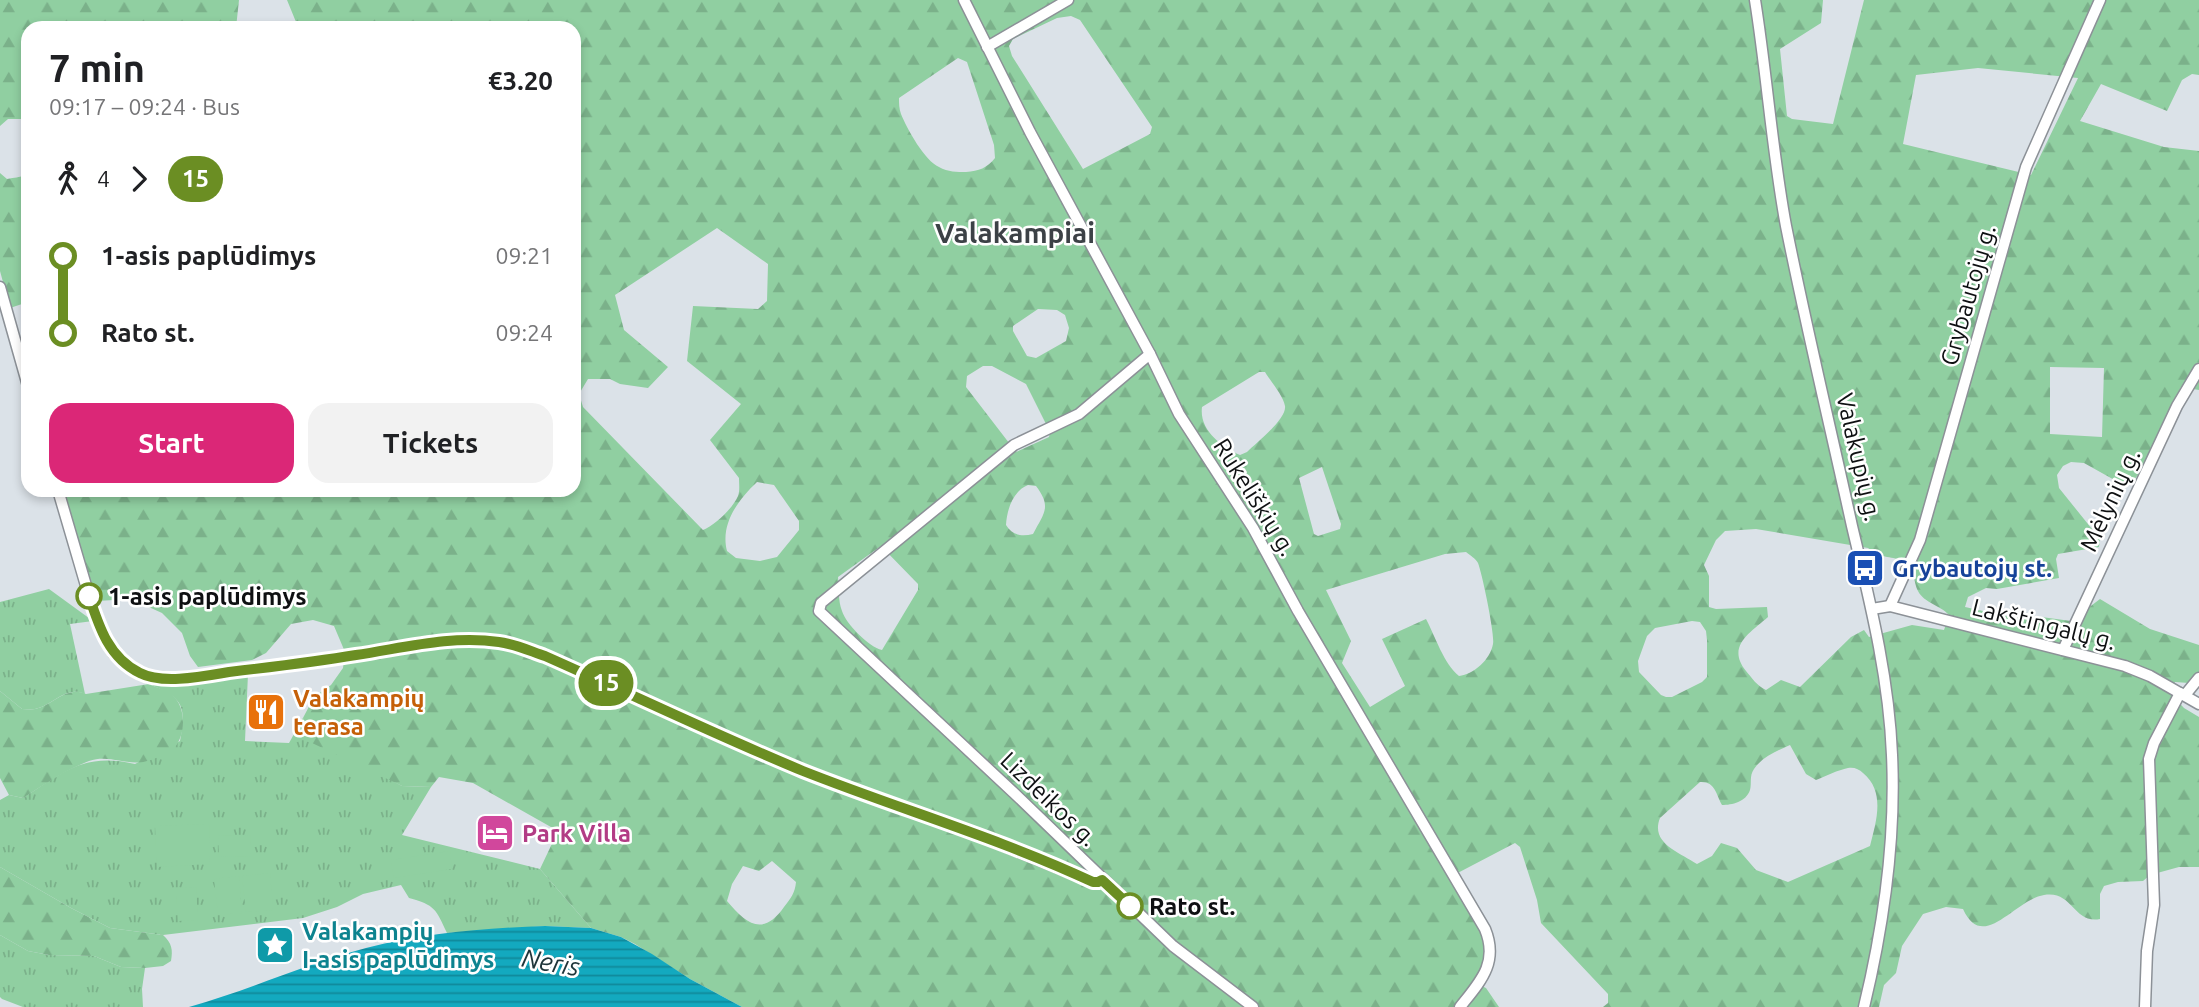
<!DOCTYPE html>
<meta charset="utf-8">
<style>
:root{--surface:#fff;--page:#f2f2f2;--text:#202124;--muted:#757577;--accent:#db2777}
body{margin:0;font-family:Ubuntu,sans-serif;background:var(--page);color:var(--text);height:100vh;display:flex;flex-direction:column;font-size:26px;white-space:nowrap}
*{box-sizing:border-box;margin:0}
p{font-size:23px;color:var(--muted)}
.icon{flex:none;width:38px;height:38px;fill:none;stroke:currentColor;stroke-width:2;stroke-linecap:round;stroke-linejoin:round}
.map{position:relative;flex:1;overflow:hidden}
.panel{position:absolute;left:21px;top:21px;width:560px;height:476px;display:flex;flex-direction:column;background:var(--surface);border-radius:21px;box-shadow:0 4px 10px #0003}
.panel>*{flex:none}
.badge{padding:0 14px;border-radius:23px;font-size:24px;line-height:46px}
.map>.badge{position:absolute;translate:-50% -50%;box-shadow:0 0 0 4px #fff}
.legs{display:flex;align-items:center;gap:10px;height:77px;padding:0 28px;font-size:23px}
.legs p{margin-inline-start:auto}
.headline{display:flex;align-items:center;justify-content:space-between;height:119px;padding:0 28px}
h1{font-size:38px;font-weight:700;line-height:52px}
.cta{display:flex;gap:14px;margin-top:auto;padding:14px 28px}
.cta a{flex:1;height:80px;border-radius:21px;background:var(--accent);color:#fff;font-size:28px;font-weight:700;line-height:80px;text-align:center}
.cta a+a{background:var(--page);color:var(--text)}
ul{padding:0 28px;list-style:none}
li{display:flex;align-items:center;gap:24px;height:77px;font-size:26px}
li i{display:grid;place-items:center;width:10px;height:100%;margin:0 9px;background:currentColor}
li i::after{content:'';width:18px;height:18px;margin:-9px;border:5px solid;border-radius:50%;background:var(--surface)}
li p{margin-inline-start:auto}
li:first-child i{background:linear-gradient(#0000 50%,currentColor 0)}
li:last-child i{background:linear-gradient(currentColor 50%,#0000 0)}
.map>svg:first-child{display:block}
.grass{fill:url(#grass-tufts)}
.forest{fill:url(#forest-firs);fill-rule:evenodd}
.pitch{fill:#90cfa1}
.water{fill:url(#water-rules)}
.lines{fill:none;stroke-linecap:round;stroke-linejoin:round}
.street-casing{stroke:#8c9197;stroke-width:13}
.street{stroke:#fff;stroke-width:10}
.line-1-casing{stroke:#fff;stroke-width:16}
.line-1{stroke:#6b8e23;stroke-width:10}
.stop-1-dot{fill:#fff;stroke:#6b8e23;stroke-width:3.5}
.labels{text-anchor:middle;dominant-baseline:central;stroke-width:5;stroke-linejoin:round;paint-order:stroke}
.street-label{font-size:24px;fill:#0e1012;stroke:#fff}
.transit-label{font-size:24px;font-weight:bold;fill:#164399;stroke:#fff;text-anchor:start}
.stop-label{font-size:24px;font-weight:bold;fill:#0e1012;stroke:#fff;text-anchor:start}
.food-label{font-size:24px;font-weight:bold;fill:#c56008;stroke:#fff;text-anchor:start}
.hotel-label{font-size:24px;font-weight:bold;fill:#b23c85;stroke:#fff;text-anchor:start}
.culture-label{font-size:24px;font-weight:bold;fill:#0d838f;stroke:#fff;text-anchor:start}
.water-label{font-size:26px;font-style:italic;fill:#1f353a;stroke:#fff}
.quarter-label{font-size:28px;font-weight:bold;fill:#3c4146;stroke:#fff}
</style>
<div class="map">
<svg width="2199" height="1007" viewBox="0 0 2199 1007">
<defs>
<pattern id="grass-tufts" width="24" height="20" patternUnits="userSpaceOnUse" patternTransform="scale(1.75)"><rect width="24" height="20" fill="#90cfa1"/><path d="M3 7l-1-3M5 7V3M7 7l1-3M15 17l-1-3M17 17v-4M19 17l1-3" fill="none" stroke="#7bb18a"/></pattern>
<pattern id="forest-firs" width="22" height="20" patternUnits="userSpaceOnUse" patternTransform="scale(1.75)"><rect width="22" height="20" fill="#90cfa1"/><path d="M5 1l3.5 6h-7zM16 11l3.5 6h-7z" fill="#7bb18a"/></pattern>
<pattern id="water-rules" width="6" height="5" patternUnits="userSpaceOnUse" patternTransform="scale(1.75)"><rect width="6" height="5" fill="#13a9bf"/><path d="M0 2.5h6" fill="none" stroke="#10889a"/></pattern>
</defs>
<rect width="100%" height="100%" fill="#dbe2e8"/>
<g class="grass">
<path d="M 49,589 L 93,621 L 70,624 L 85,694 C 66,685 52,706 35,709 C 31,710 26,709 22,709 L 0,691 L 0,602 Z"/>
<path d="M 248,674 L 245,741 L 289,743 L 304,716 L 303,733 L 402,786 L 431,787 L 402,835 L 540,869 L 591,928 L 545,926 L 447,933 C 436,909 435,905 409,898 L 401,885 L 363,894 L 337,907 L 303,918 L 163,935 L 110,928 L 71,908 L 0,867 L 0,800 L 9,795 L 23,798 C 64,772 84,752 135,764 L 180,741 C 187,704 182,698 149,684 Z"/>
<path d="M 0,935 L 28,951 L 49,955 L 94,956 L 121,967 L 145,968 L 142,989 L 143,1007 L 23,1007 L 2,999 L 0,997 Z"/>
</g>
<g class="forest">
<path d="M 0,0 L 239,0 L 236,28 L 28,28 L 28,119 L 8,119 L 0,126 Z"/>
<path d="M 287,0 L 1823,0 L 1821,23 L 1780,49 L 1787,116 L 1792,119 L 1833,124 L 1864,0 L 2199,0 L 2199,75 L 2192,74 L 2182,80 L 2167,111 L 2101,84 L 2080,121 L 2164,147 L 2199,151 L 2199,390 L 2181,387 L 2138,475 L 2132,482 L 2118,482 L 2084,463 L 2071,462 L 2063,466 L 2057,475 L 2059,488 L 2100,539 L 2099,547 L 2058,554 L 2056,559 L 2059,578 L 1997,589 L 1986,588 L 1968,597 L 1965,607 L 2010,617 L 2034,616 L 2071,621 L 2100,599 L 2150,629 L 2199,645 L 2199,688 L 2189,683 L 2175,682 L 2169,692 L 2184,708 L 2199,717 L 2199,867 L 2179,867 L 2150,875 L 2143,881 L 2118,882 L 2104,886 L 2100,894 L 2100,919 C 2073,924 2073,890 2044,895 C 2014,900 1983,953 1963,909 L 1946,907 L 1923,914 L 1902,946 L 1896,973 L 1884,985 L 1879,1007 L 1603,1007 L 1608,1003 L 1608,994 L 1541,923 L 1537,900 L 1520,847 L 1515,843 L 1450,877 L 1486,942 L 1482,966 L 1473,982 L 1486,988 L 1499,1007 L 742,1007 L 690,979 L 635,944 L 621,937 L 591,928 L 540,869 L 558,831 L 473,783 L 439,777 L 431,787 L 402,786 L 310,742 L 303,733 L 304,716 L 314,697 L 331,685 L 343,668 L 345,652 L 334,626 L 313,620 L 291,624 L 266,653 L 252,660 L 198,667 L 190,656 L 182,633 L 162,613 L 131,599 L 97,601 L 65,496 L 84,490 L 574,490 L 574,28 L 295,28 L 296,22 ZM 1071,16 L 1080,20 L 1152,127 L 1150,134 L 1083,169 L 1012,56 L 1009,46 L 1013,39 L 1057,18 ZM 958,58 L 967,62 L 994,145 L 995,158 C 987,168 979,171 966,172 C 957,172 948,172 939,167 C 925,161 907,129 901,114 C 899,109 899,103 899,98 ZM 1978,68 L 2078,78 L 2031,175 L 1903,144 L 1916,75 ZM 717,228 L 768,264 L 767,301 L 758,309 L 693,306 L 687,361 L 741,404 L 710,440 L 739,478 C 739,483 740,491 738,496 C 733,508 715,525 703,530 L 583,407 L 579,394 L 588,379 L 610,379 L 620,384 L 648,388 L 668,367 L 624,330 L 615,295 ZM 1038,309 L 1057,310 L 1065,315 L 1069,328 L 1066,341 L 1036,358 L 1027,356 L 1013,331 L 1013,326 ZM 983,366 L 992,366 L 1026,384 L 1050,432 L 1049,437 L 1016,452 L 966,387 L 967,376 ZM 2050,367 L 2104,368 L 2102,437 L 2050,434 ZM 1259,372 L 1265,372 C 1271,382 1283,395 1285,406 C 1287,419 1256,443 1247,452 L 1240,455 C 1221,446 1199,430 1202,407 ZM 1322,467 L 1341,524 L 1340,529 L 1318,536 L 1314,534 L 1299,478 ZM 757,482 L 774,485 L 799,521 L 799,530 L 777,557 L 760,561 L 736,558 L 727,551 C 720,524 738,500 757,482 ZM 1028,485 L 1036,486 C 1052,507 1044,513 1033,534 C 1021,537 1012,535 1006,525 C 1007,509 1013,491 1028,485 ZM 1756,529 L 1868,548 C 1883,560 1892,555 1904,562 C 1916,570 1913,581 1918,591 C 1924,603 1940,605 1949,615 L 1944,630 L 1912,625 L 1869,637 L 1864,630 L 1851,637 L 1800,687 L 1781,680 L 1766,690 C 1757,686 1752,678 1746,671 C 1726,646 1750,633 1768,617 L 1767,607 L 1716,609 L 1709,607 L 1709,576 L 1704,565 L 1716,540 L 1725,531 ZM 881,546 L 918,584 L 918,590 L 882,650 C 869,647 846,624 842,611 C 838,601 839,587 838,577 ZM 1466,552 C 1470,555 1476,559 1478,563 C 1482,573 1495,635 1493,644 C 1490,660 1474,674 1459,676 C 1444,664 1435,636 1426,619 L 1382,639 L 1405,686 L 1370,707 L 1342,663 L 1351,641 L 1326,590 L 1445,554 ZM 1692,621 L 1700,622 L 1706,631 L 1707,640 L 1707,677 L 1702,682 L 1672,697 L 1666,697 L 1661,695 L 1639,672 L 1638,661 L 1647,636 L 1655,628 ZM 1790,745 L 1806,774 L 1816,780 C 1826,776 1838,770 1848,768 C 1854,767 1859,769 1863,773 C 1886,792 1876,822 1870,846 L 1788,882 L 1756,870 L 1737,848 L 1721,843 L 1712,856 L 1697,864 C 1679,852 1650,843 1660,818 L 1700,782 C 1715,781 1716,794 1722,805 C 1732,805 1746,802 1750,790 C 1752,783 1749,776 1754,769 C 1762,757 1777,751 1790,745 ZM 772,861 L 796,882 C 795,893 791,898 784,907 C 763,937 746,924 727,901 L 732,884 L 743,866 L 759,871 Z"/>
<path d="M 28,161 L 28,235 L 22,236 L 28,253 L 28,302 L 10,308 L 0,271 L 0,173 L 7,179 C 23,176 26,179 28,161 Z"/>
<path d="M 149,684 C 157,688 168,690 173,696 C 187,708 186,738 172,750 C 169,753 162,755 158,757 C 130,771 114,753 89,761 C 65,770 44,785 23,798 L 9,795 L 0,778 L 0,691 L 22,709 C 26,709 31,710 35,709 C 52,706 66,685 86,694 Z"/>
<path d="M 0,867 L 71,908 L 110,928 L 163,935 C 172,943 173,950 171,961 L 163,966 L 145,968 L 121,967 L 94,956 L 49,955 L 28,951 L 0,935 Z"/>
</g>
<g class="pitch">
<path d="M 209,824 L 210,864 L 157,867 L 155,826 Z"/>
<path d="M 250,835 L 251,856 L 219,857 L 218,836 Z"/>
<path d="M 450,851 L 452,869 L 394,878 L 391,860 Z"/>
<path d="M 270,873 L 273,910 L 246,912 L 242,876 Z"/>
<path d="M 239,876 L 242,913 L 218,915 L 214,879 Z"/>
<path d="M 196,887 L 198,920 L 178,921 L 176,888 Z"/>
</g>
<path class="water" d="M 545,926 L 591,928 L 621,937 L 652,954 L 690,979 L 742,1007 L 189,1007 C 249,990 306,964 366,948 C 424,933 485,928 545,926 Z"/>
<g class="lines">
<g class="street-casing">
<g id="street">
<path d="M 964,0 L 1030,132 L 1150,354 L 1179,414 L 1253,528 L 1298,611 L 1485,929 C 1499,963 1480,982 1460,1007"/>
<path d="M 1755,0 C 1767,75 1772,151 1786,226 C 1806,326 1830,426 1852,526 C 1870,602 1889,677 1892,755 C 1896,841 1884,924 1864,1007"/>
<path d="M 987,47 L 1068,0"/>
<path d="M 0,287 L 28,386"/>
<path d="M 1150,354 L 1079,414 L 1014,445 L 821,603 L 819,611 L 1014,793 L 1173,946 L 1253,1007"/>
<path d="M 58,490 L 87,589 L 106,641 L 114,654 L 124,663 L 148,677 L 185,678 L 218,674 L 300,664 L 423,643 L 452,640 L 503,642 L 545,656 L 722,737 L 806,772 L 980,836 L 1093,882 L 1098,882 L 1102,880"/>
<path d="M 1890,606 L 1920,540 L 2026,167 L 2100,0"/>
<path d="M 1872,609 L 1890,606 L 2125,666 L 2150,676 L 2199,704"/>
<path d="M 2063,650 L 2177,406 L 2199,369"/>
<path d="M 2185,695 L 2199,678"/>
<path d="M 2145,1007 L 2147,951 L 2154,905 L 2149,759 L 2154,743 L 2180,693"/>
</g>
</g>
<use href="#street" class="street"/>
</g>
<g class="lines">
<g class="line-1-casing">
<path id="line-1" d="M 89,596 C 99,627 109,658 140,673 C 163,685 205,676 229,672 C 272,667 314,662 356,655 C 404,648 450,635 499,642 C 515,644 530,651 545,656 C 631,694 716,735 803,771 C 899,809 999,838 1093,882 L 1098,882 L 1102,880 L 1130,906"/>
</g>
<use href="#line-1" class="line-1"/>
</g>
<defs>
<g id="bus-square" transform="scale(2.0125)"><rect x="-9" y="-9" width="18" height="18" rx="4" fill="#1a4fb4" stroke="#fff"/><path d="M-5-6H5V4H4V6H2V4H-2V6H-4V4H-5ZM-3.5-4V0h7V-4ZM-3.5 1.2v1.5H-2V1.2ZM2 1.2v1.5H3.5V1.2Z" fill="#fff"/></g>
<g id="restaurant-square" transform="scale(2.0125)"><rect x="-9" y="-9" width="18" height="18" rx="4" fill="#e8710a" stroke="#fff"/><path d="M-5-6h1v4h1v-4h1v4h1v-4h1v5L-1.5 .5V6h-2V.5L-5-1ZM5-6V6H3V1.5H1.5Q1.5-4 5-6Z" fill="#fff"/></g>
<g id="hotel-square" transform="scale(2.0125)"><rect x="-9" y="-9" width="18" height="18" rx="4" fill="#d1479c" stroke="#fff"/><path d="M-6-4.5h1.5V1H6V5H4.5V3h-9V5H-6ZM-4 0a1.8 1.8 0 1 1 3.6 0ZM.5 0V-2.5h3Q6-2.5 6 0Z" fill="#fff"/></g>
<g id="sight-square" transform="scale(2.0125)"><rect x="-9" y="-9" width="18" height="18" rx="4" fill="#0f9aa8" stroke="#fff"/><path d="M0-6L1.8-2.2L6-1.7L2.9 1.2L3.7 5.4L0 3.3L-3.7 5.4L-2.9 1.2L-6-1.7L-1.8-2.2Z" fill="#fff"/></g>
</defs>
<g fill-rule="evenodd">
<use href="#bus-square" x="1865" y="568"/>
<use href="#restaurant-square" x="266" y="712"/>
<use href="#hotel-square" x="495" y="833"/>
<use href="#sight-square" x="275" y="945"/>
</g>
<g class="stop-1-dot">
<circle cx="89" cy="596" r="12"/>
<circle cx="1130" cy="906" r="12"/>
</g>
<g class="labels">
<g class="street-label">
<text transform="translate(1968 295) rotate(-74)">Grybautojų g.</text>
<text transform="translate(1859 457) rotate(77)">Valakupių g.</text>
<text transform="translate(1255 497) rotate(58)">Rukeliškių g.</text>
<text transform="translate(2110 500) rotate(-65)">Mėlynių g.</text>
<text transform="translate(2044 624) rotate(14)">Lakštingalų g.</text>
<text transform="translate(1049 799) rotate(44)">Lizdeikos g.</text>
</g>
<g class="transit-label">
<text x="1892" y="568">Grybautojų st.</text>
</g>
<g class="stop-label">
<text x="108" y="596">1-asis paplūdimys</text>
<text x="1149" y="906">Rato st.</text>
</g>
<g class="food-label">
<text x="293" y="698">Valakampių<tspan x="293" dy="28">terasa</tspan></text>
</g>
<g class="hotel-label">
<text x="522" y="833">Park Villa</text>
</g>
<g class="culture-label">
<text x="302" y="931">Valakampių<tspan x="302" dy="28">I-asis paplūdimys</tspan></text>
</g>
<g class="water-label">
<text transform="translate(551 962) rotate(10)">Neris</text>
</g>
<g class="quarter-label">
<text x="1015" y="232">Valakampiai</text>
</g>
</g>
</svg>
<b class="badge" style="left:606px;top:683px;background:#6b8e23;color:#fff">15</b>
<section class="panel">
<div class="headline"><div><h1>7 min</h1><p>09:17 – 09:24 · Bus</p></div><b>€3.20</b></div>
<div class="legs"><svg class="icon" aria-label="walk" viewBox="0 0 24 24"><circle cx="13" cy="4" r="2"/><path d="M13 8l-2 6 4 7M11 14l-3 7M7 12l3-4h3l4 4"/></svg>4<svg class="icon" aria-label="forward" viewBox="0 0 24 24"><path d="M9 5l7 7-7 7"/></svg><b class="badge" style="background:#6b8e23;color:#fff">15</b></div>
<ul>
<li><i style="color:#6b8e23"></i><b>1-asis paplūdimys</b><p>09:21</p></li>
<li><i style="color:#6b8e23"></i><b>Rato st.</b><p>09:24</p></li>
</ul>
<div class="cta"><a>Start</a><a>Tickets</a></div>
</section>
</div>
